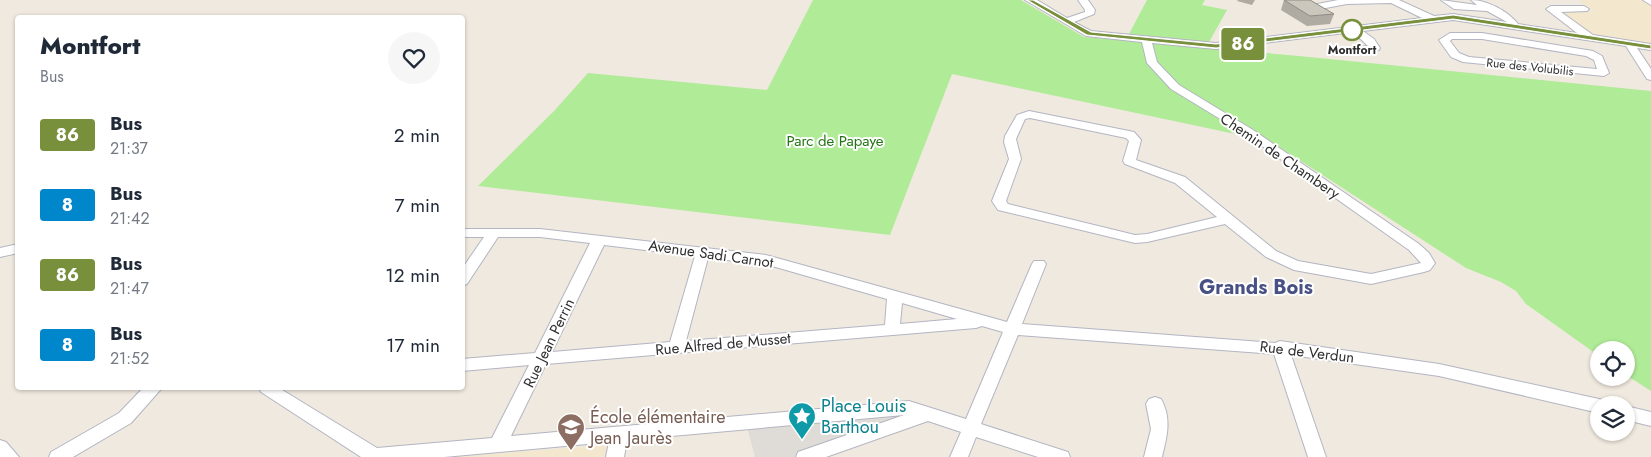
<!DOCTYPE html>
<html lang="fr">
<meta charset="utf-8">
<style>
:root{--surface:#fff;--page:#f6f6f7;--text:#1f2937;--muted:#747a83}
body{margin:0;font-family:Jost,sans-serif;background:var(--page);color:var(--text);height:100vh;display:flex;flex-direction:column;font-size:19px;white-space:nowrap}
*{box-sizing:border-box;margin:0}
p{font-size:16px;color:var(--muted)}
.icon{flex:none;width:28px;height:28px;fill:none;stroke:currentColor;stroke-width:2;stroke-linecap:round;stroke-linejoin:round}
.map{position:relative;flex:1;overflow:hidden}
.side{position:absolute;left:15px;top:15px;width:450px;height:375px;display:flex;flex-direction:column;background:var(--surface);border-radius:5px;box-shadow:0 1px 4px #0004}
.side>*{flex:none}
.badge{padding:0 10px;border-radius:4px;font-size:18px;line-height:32px}
.fabs{position:absolute;left:1590px;top:341px;display:grid;gap:10px}
.fabs a{display:grid;place-items:center;width:45px;height:45px;border-radius:50%;background:var(--surface);box-shadow:0 1px 4px #0004;font-size:25px}
.map>.badge{position:absolute;translate:-50% -50%;box-shadow:0 0 0 2px #fff}
.round{display:grid;place-items:center;flex:none;width:52px;height:52px;border-radius:26px;background:var(--page)}
.summary{display:flex;align-items:center;justify-content:space-between;height:85px;padding:0 25px}
h1{font-size:24px;font-weight:800;line-height:38px}
ul{padding:0;list-style:none}
li{display:flex;align-items:center;gap:15px;height:70px;padding:0 25px}
li div{flex:1}
li b{display:block;font-size:19px}
li em{font-style:normal}
li .badge{min-width:55px;font-weight:700;text-align:center}
.map>svg:first-child{display:block}
.education{fill:#f3e8cd}
.green{fill:#b0eb97}
.plaza{fill:#dfdcd7}
.lines{fill:none;stroke-linecap:round;stroke-linejoin:round}
.minor-casing{stroke:#b3b5c2;stroke-width:2}
.minor{fill:#fff;fill-rule:evenodd}
.wall{fill:#afaba3}
.building{fill:#cbc7bd;stroke:#8e8b84}
.line{fill:#78903c;stroke:#fff}
.stop-dot{fill:#fff;stroke:#78903c;stroke-width:2.5}
.labels{text-anchor:middle;dominant-baseline:central;stroke-width:4;stroke-linejoin:round;paint-order:stroke}
.far-stop-label{font-size:12px;font-weight:bold;fill:#2e2e2e;stroke:#fff}
.far-street-label{font-size:12px;fill:#2e2e2e;stroke:#fff}
.park-label{font-size:15px;fill:#237513;stroke:#fff}
.street-label{font-size:15px;fill:#2e2e2e;stroke:#fff}
.near-culture-label{font-size:18px;fill:#0d838f;stroke:#fff;text-anchor:start}
.near-education-label{font-size:18px;fill:#785e54;stroke:#fff;text-anchor:start}
.district-label{font-size:20px;font-weight:bold;fill:#485084;stroke:#fff}
</style>
<div class="map">
<svg width="1651" height="457" viewBox="0 0 1651 457">
<rect width="100%" height="100%" fill="#f0e9df"/>
<g class="education">
<path d="M 1579,0 L 1641,0 L 1651,6 L 1651,44 L 1593,35 L 1560,10 L 1594,12 Z"/>
<path d="M 610,445 L 607,457 L 454,457 Z"/>
</g>
<g class="green">
<path d="M 813,0 L 1021,0 L 1084,37 L 1299,56 L 1651,91 L 1651,391 L 1626,375 L 1626,350 L 1599,350 L 1599,356 L 1526,304 L 1516,291 L 1501,282 L 1466,268 L 1259,134 L 1254,138 L 952,74 L 890,235 L 478,186 L 554,111 L 588,73 L 767,90 Z"/>
<path d="M 1147,0 L 1205,0 L 1202,5 L 1227,10 L 1209,42 L 1129,34 Z"/>
</g>
<path class="plaza" d="M 927,414 L 805,457 L 755,457 L 746,423 Z"/>
<g class="lines">
<g class="minor-casing">
<g id="minor">
<path d="M 1025,0 L 1037,0 L 1067,18 L 1085,12 L 1085,10 L 1078,0 L 1088,0 L 1095,10 L 1094,14 L 1074,22 L 1091,31 L 1216,43 L 1422,18 L 1391,3 L 1347,4 L 1315,10 L 1310,7 L 1312,5 L 1338,0 L 1399,0 L 1434,16 L 1453,14 L 1507,22 L 1487,11 L 1454,9 L 1441,0 L 1477,5 L 1471,0 C 1487,0 1508,11 1518,24 L 1577,33 L 1546,9 L 1551,6 L 1584,6 L 1589,9 L 1587,11 L 1561,12 L 1593,35 L 1651,44 L 1651,50 L 1637,48 L 1651,69 L 1651,80 L 1647,79 L 1626,46 L 1453,20 L 1363,31 L 1374,39 L 1380,48 L 1379,50 L 1345,54 L 1340,51 L 1341,49 L 1368,46 L 1353,32 L 1216,49 L 1152,43 L 1157,62 L 1179,85 L 1253,130 L 1419,244 L 1429,253 L 1435,263 L 1430,270 L 1424,272 L 1371,284 L 1294,270 L 1266,257 L 1225,224 L 1147,242 L 1135,243 L 998,210 L 992,201 L 1009,159 L 1004,142 L 1005,136 L 1017,115 L 1029,111 L 1134,132 L 1141,140 L 1136,160 L 1185,177 L 1276,251 L 1298,261 L 1371,274 L 1421,263 L 1409,250 L 1245,134 L 1171,89 L 1147,63 L 1142,42 L 1086,36 ZM 1030,118 L 1126,138 L 1129,141 L 1123,161 L 1125,164 L 1175,183 L 1217,217 L 1147,234 L 1135,235 L 1008,204 L 1006,201 L 1021,159 L 1016,139 L 1025,119 Z"/>
<path d="M 1643,0 L 1651,0 L 1651,5 Z"/>
<path d="M 1450,33 L 1482,33 L 1593,51 L 1602,56 L 1609,73 L 1604,76 L 1463,62 L 1451,57 L 1439,40 ZM 1452,39 L 1482,39 L 1586,56 L 1594,60 L 1597,69 L 1469,57 L 1459,53 L 1450,41 Z"/>
<path d="M 462,229 L 540,229 L 766,255 L 1007,322 L 1032,264 L 1034,261 L 1044,261 L 1046,264 L 1022,324 L 1275,343 L 1280,341 L 1439,364 L 1599,399 L 1605,401 L 1607,405 L 1599,405 L 1599,413 L 1439,376 L 1291,355 L 1326,457 L 1308,457 L 1274,354 L 1018,335 L 981,424 L 1068,452 L 1070,457 L 1038,457 L 976,437 L 968,457 L 950,457 L 961,432 L 928,421 L 826,457 L 796,457 L 798,452 L 904,415 L 627,440 L 624,457 L 606,457 L 609,442 L 444,457 L 361,457 L 261,392 L 259,388 L 279,388 L 377,448 L 492,438 L 529,365 L 462,371 L 462,359 L 535,353 L 590,243 L 540,237 L 498,237 L 467,284 L 462,286 L 462,269 L 484,237 L 462,237 ZM 604,245 L 695,256 L 670,342 L 552,352 ZM 708,258 L 765,264 L 887,299 L 885,325 L 686,341 ZM 902,303 L 957,319 L 900,324 ZM 982,326 L 1003,332 L 966,419 L 909,401 L 511,436 L 546,364 L 976,328 Z"/>
<path d="M 18,244 L 18,253 L 0,257 L 0,248 Z"/>
<path d="M 143,388 L 162,388 L 131,423 L 73,457 L 49,457 L 51,452 L 119,413 Z"/>
<path d="M 1155,397 L 1161,399 C 1172,418 1167,437 1162,457 L 1144,457 L 1151,429 L 1146,404 L 1149,399 Z"/>
<path d="M 1626,406 L 1651,412 L 1651,426 L 1626,420 Z"/>
<path d="M 0,440 L 6,442 L 19,457 L 0,457 Z"/>
</g>
</g>
<use href="#minor" class="minor"/>
</g>
<g class="wall">
<path d="M 1238,0 L 1255,0 L 1252,5 L 1237,1 Z"/>
<path d="M 1284,0 L 1334,14 L 1330,24 L 1307,26 L 1281,10 Z"/>
</g>
<path class="building" d="M 1284,0 L 1310,0 L 1334,14 L 1310,16 Z"/>
<path class="line" d="M 1027,0 L 1033,0 L 1091,32 L 1216,44 L 1453,15 L 1651,45 L 1651,49 L 1453,19 L 1216,48 L 1087,35 Z"/>
<defs>
<g id="sight-pin" transform="scale(1.4375)"><path d="M0 17L-7.5 6A9.5 9.5 0 1 1 7.5 6Z" fill="#0f9aa8" stroke="#fff"/><path d="M0-6L1.8-2.2L6-1.7L2.9 1.2L3.7 5.4L0 3.3L-3.7 5.4L-2.9 1.2L-6-1.7L-1.8-2.2Z" fill="#fff"/></g>
<g id="school-pin" transform="scale(1.4375)"><path d="M0 17L-7.5 6A9.5 9.5 0 1 1 7.5 6Z" fill="#8d6e63" stroke="#fff"/><path d="M0-5L7-2L0 1L-7-2ZM-4 1L0 2.5L4 1V4Q0 6-4 4Z" fill="#fff"/></g>
</defs>
<g fill-rule="evenodd">
<use href="#sight-pin" x="802" y="416"/>
<use href="#school-pin" x="571" y="427"/>
</g>
<circle class="stop-dot" cx="1352" cy="30" r="10"/>
<g class="labels">
<g class="far-stop-label">
<text x="1352" y="50">Montfort</text>
</g>
<g class="far-street-label">
<text transform="translate(1530 67) rotate(6)">Rue des Volubilis</text>
</g>
<g class="park-label">
<text x="835" y="141">Parc de Papaye</text>
</g>
<g class="street-label">
<text transform="translate(1280 156) rotate(34)">Chemin de Chambery</text>
<text transform="translate(711 254) rotate(8)">Avenue Sadi Carnot</text>
<text transform="translate(549 343) rotate(-64)">Rue Jean Perrin</text>
<text transform="translate(723 344) rotate(-5)">Rue Alfred de Musset</text>
<text transform="translate(1307 352) rotate(7)">Rue de Verdun</text>
</g>
<g class="near-culture-label">
<text x="821" y="406">Place Louis<tspan x="821" dy="21">Barthou</tspan></text>
</g>
<g class="near-education-label">
<text x="590" y="417">École élémentaire<tspan x="590" dy="21">Jean Jaurès</tspan></text>
</g>
<g class="district-label">
<text x="1256" y="287">Grands Bois</text>
</g>
</g>
</svg>
<div class="fabs">
<a><svg class="icon" aria-label="locate" viewBox="0 0 24 24"><circle cx="12" cy="12" r="6"/><path d="M12 2v4M12 18v4M2 12h4M18 12h4"/></svg></a>
<a><svg class="icon" aria-label="layers" viewBox="0 0 24 24"><path d="M12 4l9 5-9 5-9-5zM3 14l9 5 9-5"/></svg></a>
</div>
<b class="badge" style="left:1243px;top:44px;background:#78903c;color:#fff">86</b>
<section class="side">
<div class="summary"><div><h1>Montfort</h1><p>Bus</p></div><a class="round"><svg class="icon" aria-label="heart" viewBox="0 0 24 24"><path d="M12 20l-8-8c-3-5 5-10 8-4 3-6 11-1 8 4z"/></svg></a></div>
<ul>
<li><span class="badge" style="background:#78903c;color:#fff">86</span><div><b>Bus</b><p>21:37</p></div><em>2 min</em></li>
<li><span class="badge" style="background:#0086cb;color:#fff">8</span><div><b>Bus</b><p>21:42</p></div><em>7 min</em></li>
<li><span class="badge" style="background:#78903c;color:#fff">86</span><div><b>Bus</b><p>21:47</p></div><em>12 min</em></li>
<li><span class="badge" style="background:#0086cb;color:#fff">8</span><div><b>Bus</b><p>21:52</p></div><em>17 min</em></li>
</ul>
</section>
</div>
